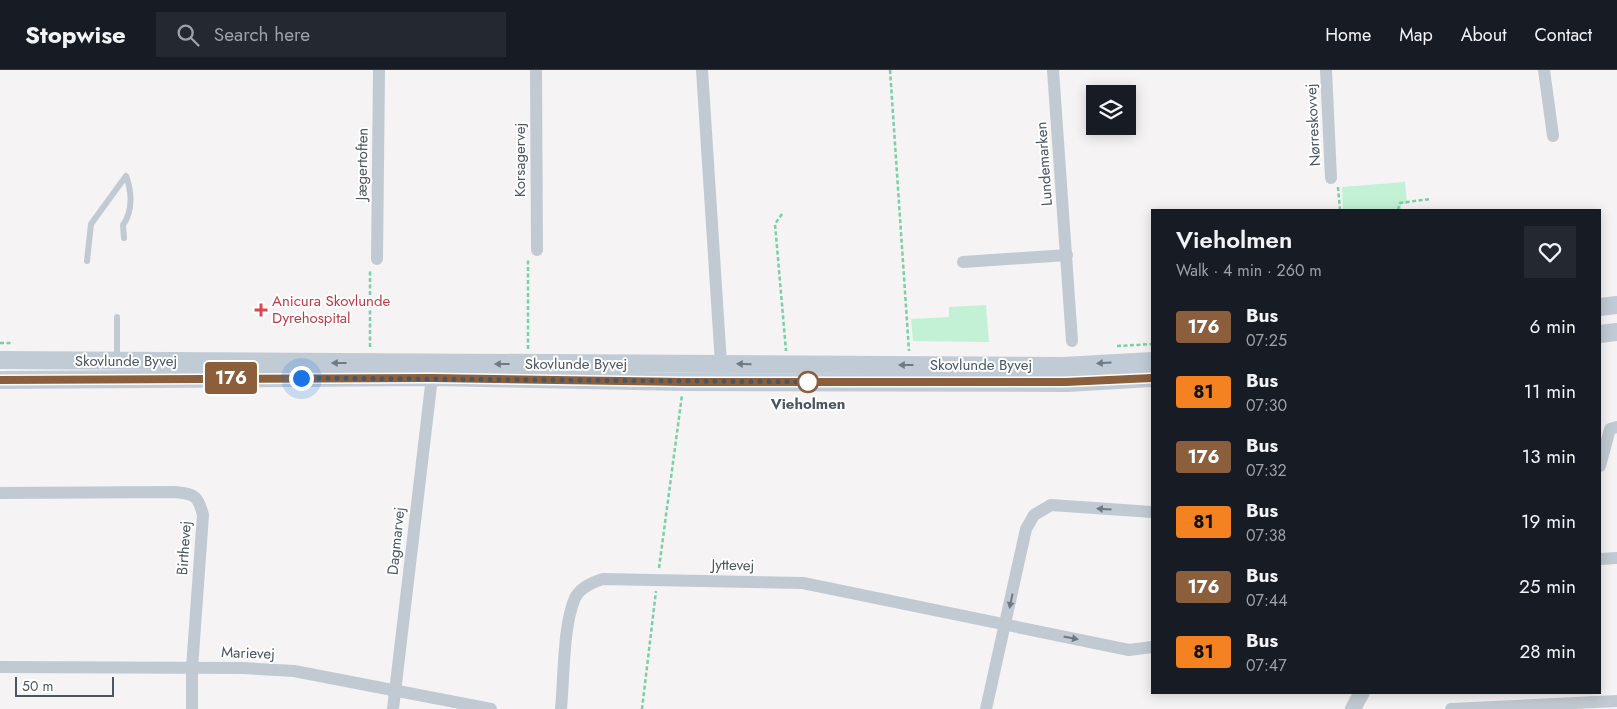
<!DOCTYPE html>
<meta charset="utf-8">
<style>
:root{--surface:#171b24;--page:#242831;--text:#f1f3f6;--muted:#9ea1a6;--line:#363941}
body{margin:0;font-family:Jost,sans-serif;background:var(--page);color:var(--text);height:100vh;display:flex;flex-direction:column;font-size:19px;white-space:nowrap}
*{box-sizing:border-box;margin:0}
p{font-size:16px;color:var(--muted)}
.icon{flex:none;width:28px;height:28px;fill:none;stroke:currentColor;stroke-width:2;stroke-linecap:round;stroke-linejoin:round}
.map{position:relative;flex:1;overflow:hidden}
.side{position:absolute;left:1151px;top:139px;width:450px;height:485px;display:flex;flex-direction:column;background:var(--surface);border-radius:0px;box-shadow:0 2px 12px #0003}
.side>*{flex:none}
.badge{padding:0 10px;border-radius:4px;font-size:18px;line-height:32px}
.buttons{position:absolute;left:1086px;top:15px;display:grid;gap:10px}
.buttons a{display:grid;place-items:center;width:50px;height:50px;border-radius:0px;background:var(--surface);box-shadow:0 2px 12px #0003;font-size:25px}
.scale{position:absolute;left:15px;bottom:12px;width:99px;box-sizing:border-box;padding-left:5px;border:2px solid #4a5661;border-top:0;font-size:14px;line-height:18px;white-space:nowrap;color:#4a5661;-webkit-text-stroke:4px #fff;paint-order:stroke}
.you{position:absolute;width:25px;height:25px;margin:-12px;border:4px solid #fff;border-radius:50%;background:#1a73e8;box-shadow:0 0 0 8px #1a73e833}
.map>.badge{position:absolute;translate:-50% -50%;box-shadow:0 0 0 2px #fff}
.round{display:grid;place-items:center;flex:none;width:52px;height:52px;border-radius:0px;background:var(--page)}
.overview{display:flex;align-items:center;justify-content:space-between;height:85px;padding:0 25px}
h1{font-size:24px;font-weight:600;line-height:38px}
ul{padding:0;list-style:none}
li{display:flex;align-items:center;gap:15px;height:65px;padding:0 25px}
li div{flex:1}
li b{display:block;font-size:19px}
li em{font-style:normal}
li .badge{min-width:55px;font-weight:700;text-align:center}
header{display:flex;align-items:center;gap:30px;box-sizing:border-box;height:70px;padding:0 25px;background:var(--surface);border-bottom:1px solid var(--line)}
header strong{font-size:24px}
nav{display:flex;gap:28px;margin-inline-start:auto;font-size:18px}
.search{width:350px;height:45px;background:var(--page);display:flex;align-items:center;gap:12px;box-sizing:border-box;padding:0 18px;border-radius:0px;color:var(--muted);font-size:19px}
.map>svg:first-child{display:block}
.green{fill:#c3f1d5}
.lines{fill:none;stroke-linecap:round;stroke-linejoin:round}
.path{stroke:#7ad0a6;stroke-width:2.5;stroke-dasharray:4 2.5;stroke-linecap:butt}
.service{stroke:#c1cad2;stroke-width:6}
.minor{stroke:#c1cad2;stroke-width:12}
.tertiary{stroke:#c1cad2;stroke-width:16}
.secondary{stroke:#c1cbd6;stroke-width:18}
.oneway{fill:#6e7984}
.oneway2{fill:#6e7983}
.line-casing{stroke:#fff;stroke-width:11}
.line{stroke:#8b5e3c;stroke-width:8}
.walk{stroke:#4a5661;stroke-width:5;stroke-dasharray:0 9}
.health-dot{fill:#e0444e;stroke:#fff;stroke-width:2}
.stop-dot{fill:#fff;stroke:#8b5e3c;stroke-width:2.5}
.labels{text-anchor:middle;dominant-baseline:central;stroke-width:4;stroke-linejoin:round;paint-order:stroke}
.street-label{font-size:15px;fill:#4a5661;stroke:#fff}
.health-label{font-size:15px;fill:#be3a42;stroke:#fff;text-anchor:start}
.stop-label{font-size:15px;font-weight:bold;fill:#4a5661;stroke:#fff}
</style>
<header>
<strong>Stopwise</strong>
<div class="search"><svg class="icon" aria-label="search" viewBox="0 0 24 24"><circle cx="10" cy="10" r="6"/><path d="M15 15l6 6"/></svg>Search here</div>
<nav><a>Home</a><a>Map</a><a>About</a><a>Contact</a></nav>
</header>
<div class="map">
<svg width="1617" height="639" viewBox="0 0 1617 639">
<rect width="100%" height="100%" fill="#f5f3f3"/>
<g class="green">
<path d="M 1405,112 L 1407,134 L 1401,134 L 1401,140 L 1343,140 L 1342,117 Z"/>
<path d="M 986,235 L 989,272 L 913,271 L 911,249 L 949,247 L 949,237 Z"/>
</g>
<g class="lines">
<g class="path">
<path d="M 890,0 L 909,281"/>
<path d="M 1338,117 L 1340,140"/>
<path d="M 1398,140 L 1400,133 L 1430,129"/>
<path d="M 782,144 L 775,154 L 786,281"/>
<path d="M 0,273 L 11,273"/>
<path d="M 1117,276 L 1152,274"/>
<path d="M 370,277 L 370,199"/>
<path d="M 528,279 L 528,188"/>
<path d="M 659,498 L 682,325"/>
<path d="M 642,639 L 656,521"/>
</g>
<g class="service">
<path d="M 87,191 L 91,154 L 126,106 C 132,122 133,141 123,155 L 124,168"/>
<path d="M 117,288 L 117,247"/>
</g>
<g class="minor">
<path d="M 536,0 L 537,180"/>
<path d="M 702,0 L 721,294"/>
<path d="M 1053,0 L 1072,271"/>
<path d="M 1326,0 L 1331,108"/>
<path d="M 1544,0 L 1553,66"/>
<path d="M 377,189 L 379,0"/>
<path d="M 963,192 L 1067,185"/>
<path d="M 1600,396 L 1610,359 L 1617,357"/>
<path d="M 0,423 L 175,422 C 194,424 198,425 203,445 L 192,598 L 192,639"/>
<path d="M 1600,489 L 1617,488"/>
<path d="M 0,597 L 243,598 L 294,601 L 491,639"/>
<path d="M 393,639 L 432,307"/>
<path d="M 561,639 C 564,608 563,555 575,528 C 580,518 593,512 603,509 L 803,513 L 1129,580 L 1152,577"/>
<path d="M 986,639 L 1026,459 L 1034,445 L 1051,435 L 1152,442"/>
<path d="M 1451,639 L 1617,631"/>
</g>
<path class="tertiary" d="M 1353,639 L 1362,622"/>
<g class="secondary">
<path d="M 1600,237 L 1617,235"/>
<path d="M 1600,264 L 1617,262"/>
<path d="M 0,290 L 1063,296 L 1152,291"/>
<path d="M 0,310 L 432,307 L 684,312 L 1067,313 L 1152,308"/>
</g>
</g>
<defs><path id="oneway-solid" d="M-6-.8H1V-3.2L6.5 0L1 3.2V.8H-6Z" transform="scale(1.25)"/></defs>
<g class="oneway">
<use href="#oneway-solid" transform="translate(339 293) rotate(-180)"/>
<use href="#oneway-solid" transform="translate(1104 293) rotate(177)"/>
<use href="#oneway-solid" transform="translate(502 294) rotate(-180)"/>
<use href="#oneway-solid" transform="translate(744 294) rotate(-179)"/>
<use href="#oneway-solid" transform="translate(906 295) rotate(-180)"/>
</g>
<g class="oneway2">
<use href="#oneway-solid" transform="translate(1104 439) rotate(-176)"/>
<use href="#oneway-solid" transform="translate(1011 531) rotate(102)"/>
<use href="#oneway-solid" transform="translate(1071 568) rotate(11)"/>
</g>
<g class="lines">
<g class="line-casing">
<path id="line" d="M 0,310 L 432,308 L 684,312 L 1066,312 L 1152,308"/>
</g>
<use href="#line" class="line"/>
<path class="walk" d="M 301,308 L 808,312"/>
</g>
<path class="health-dot" d="M258.5 232.5h5v5h5v5h-5v5h-5v-5h-5v-5h5z"/>
<circle class="stop-dot" cx="808" cy="312" r="10"/>
<g class="labels">
<g class="street-label">
<text transform="translate(1313 55) rotate(-93)">Nørreskovvej</text>
<text transform="translate(520 90) rotate(-90)">Korsagervej</text>
<text transform="translate(362 94) rotate(-89)">Jægertoften</text>
<text transform="translate(1044 94) rotate(-94)">Lundemarken</text>
<text x="126" y="291">Skovlunde Byvej</text>
<text x="576" y="294">Skovlunde Byvej</text>
<text x="981" y="295">Skovlunde Byvej</text>
<text transform="translate(396 471) rotate(-84)">Dagmarvej</text>
<text transform="translate(184 478) rotate(-86)">Birthevej</text>
<text transform="translate(733 495) rotate(1)">Jyttevej</text>
<text transform="translate(248 583) rotate(2)">Marievej</text>
</g>
<g class="health-label">
<text x="272" y="231">Anicura Skovlunde<tspan x="272" dy="17">Dyrehospital</tspan></text>
</g>
<g class="stop-label">
<text x="808" y="334">Vieholmen</text>
</g>
</g>
</svg>
<div class="buttons">
<a><svg class="icon" aria-label="layers" viewBox="0 0 24 24"><path d="M12 4l9 5-9 5-9-5zM3 14l9 5 9-5"/></svg></a>
</div>
<div class="scale">50 m</div>
<div class="you" style="left:301px;top:308px"></div>
<b class="badge" style="left:231px;top:308px;background:#8b5e3c;color:#fff">176</b>
<section class="side">
<div class="overview"><div><h1>Vieholmen</h1><p>Walk · 4 min · 260 m</p></div><a class="round"><svg class="icon" aria-label="heart" viewBox="0 0 24 24"><path d="M12 20l-8-8c-3-5 5-10 8-4 3-6 11-1 8 4z"/></svg></a></div>
<ul>
<li><span class="badge" style="background:#8b5e3c;color:#fff">176</span><div><b>Bus</b><p>07:25</p></div><em>6 min</em></li>
<li><span class="badge" style="background:#f58220;color:#111">81</span><div><b>Bus</b><p>07:30</p></div><em>11 min</em></li>
<li><span class="badge" style="background:#8b5e3c;color:#fff">176</span><div><b>Bus</b><p>07:32</p></div><em>13 min</em></li>
<li><span class="badge" style="background:#f58220;color:#111">81</span><div><b>Bus</b><p>07:38</p></div><em>19 min</em></li>
<li><span class="badge" style="background:#8b5e3c;color:#fff">176</span><div><b>Bus</b><p>07:44</p></div><em>25 min</em></li>
<li><span class="badge" style="background:#f58220;color:#111">81</span><div><b>Bus</b><p>07:47</p></div><em>28 min</em></li>
</ul>
</section>
</div>
